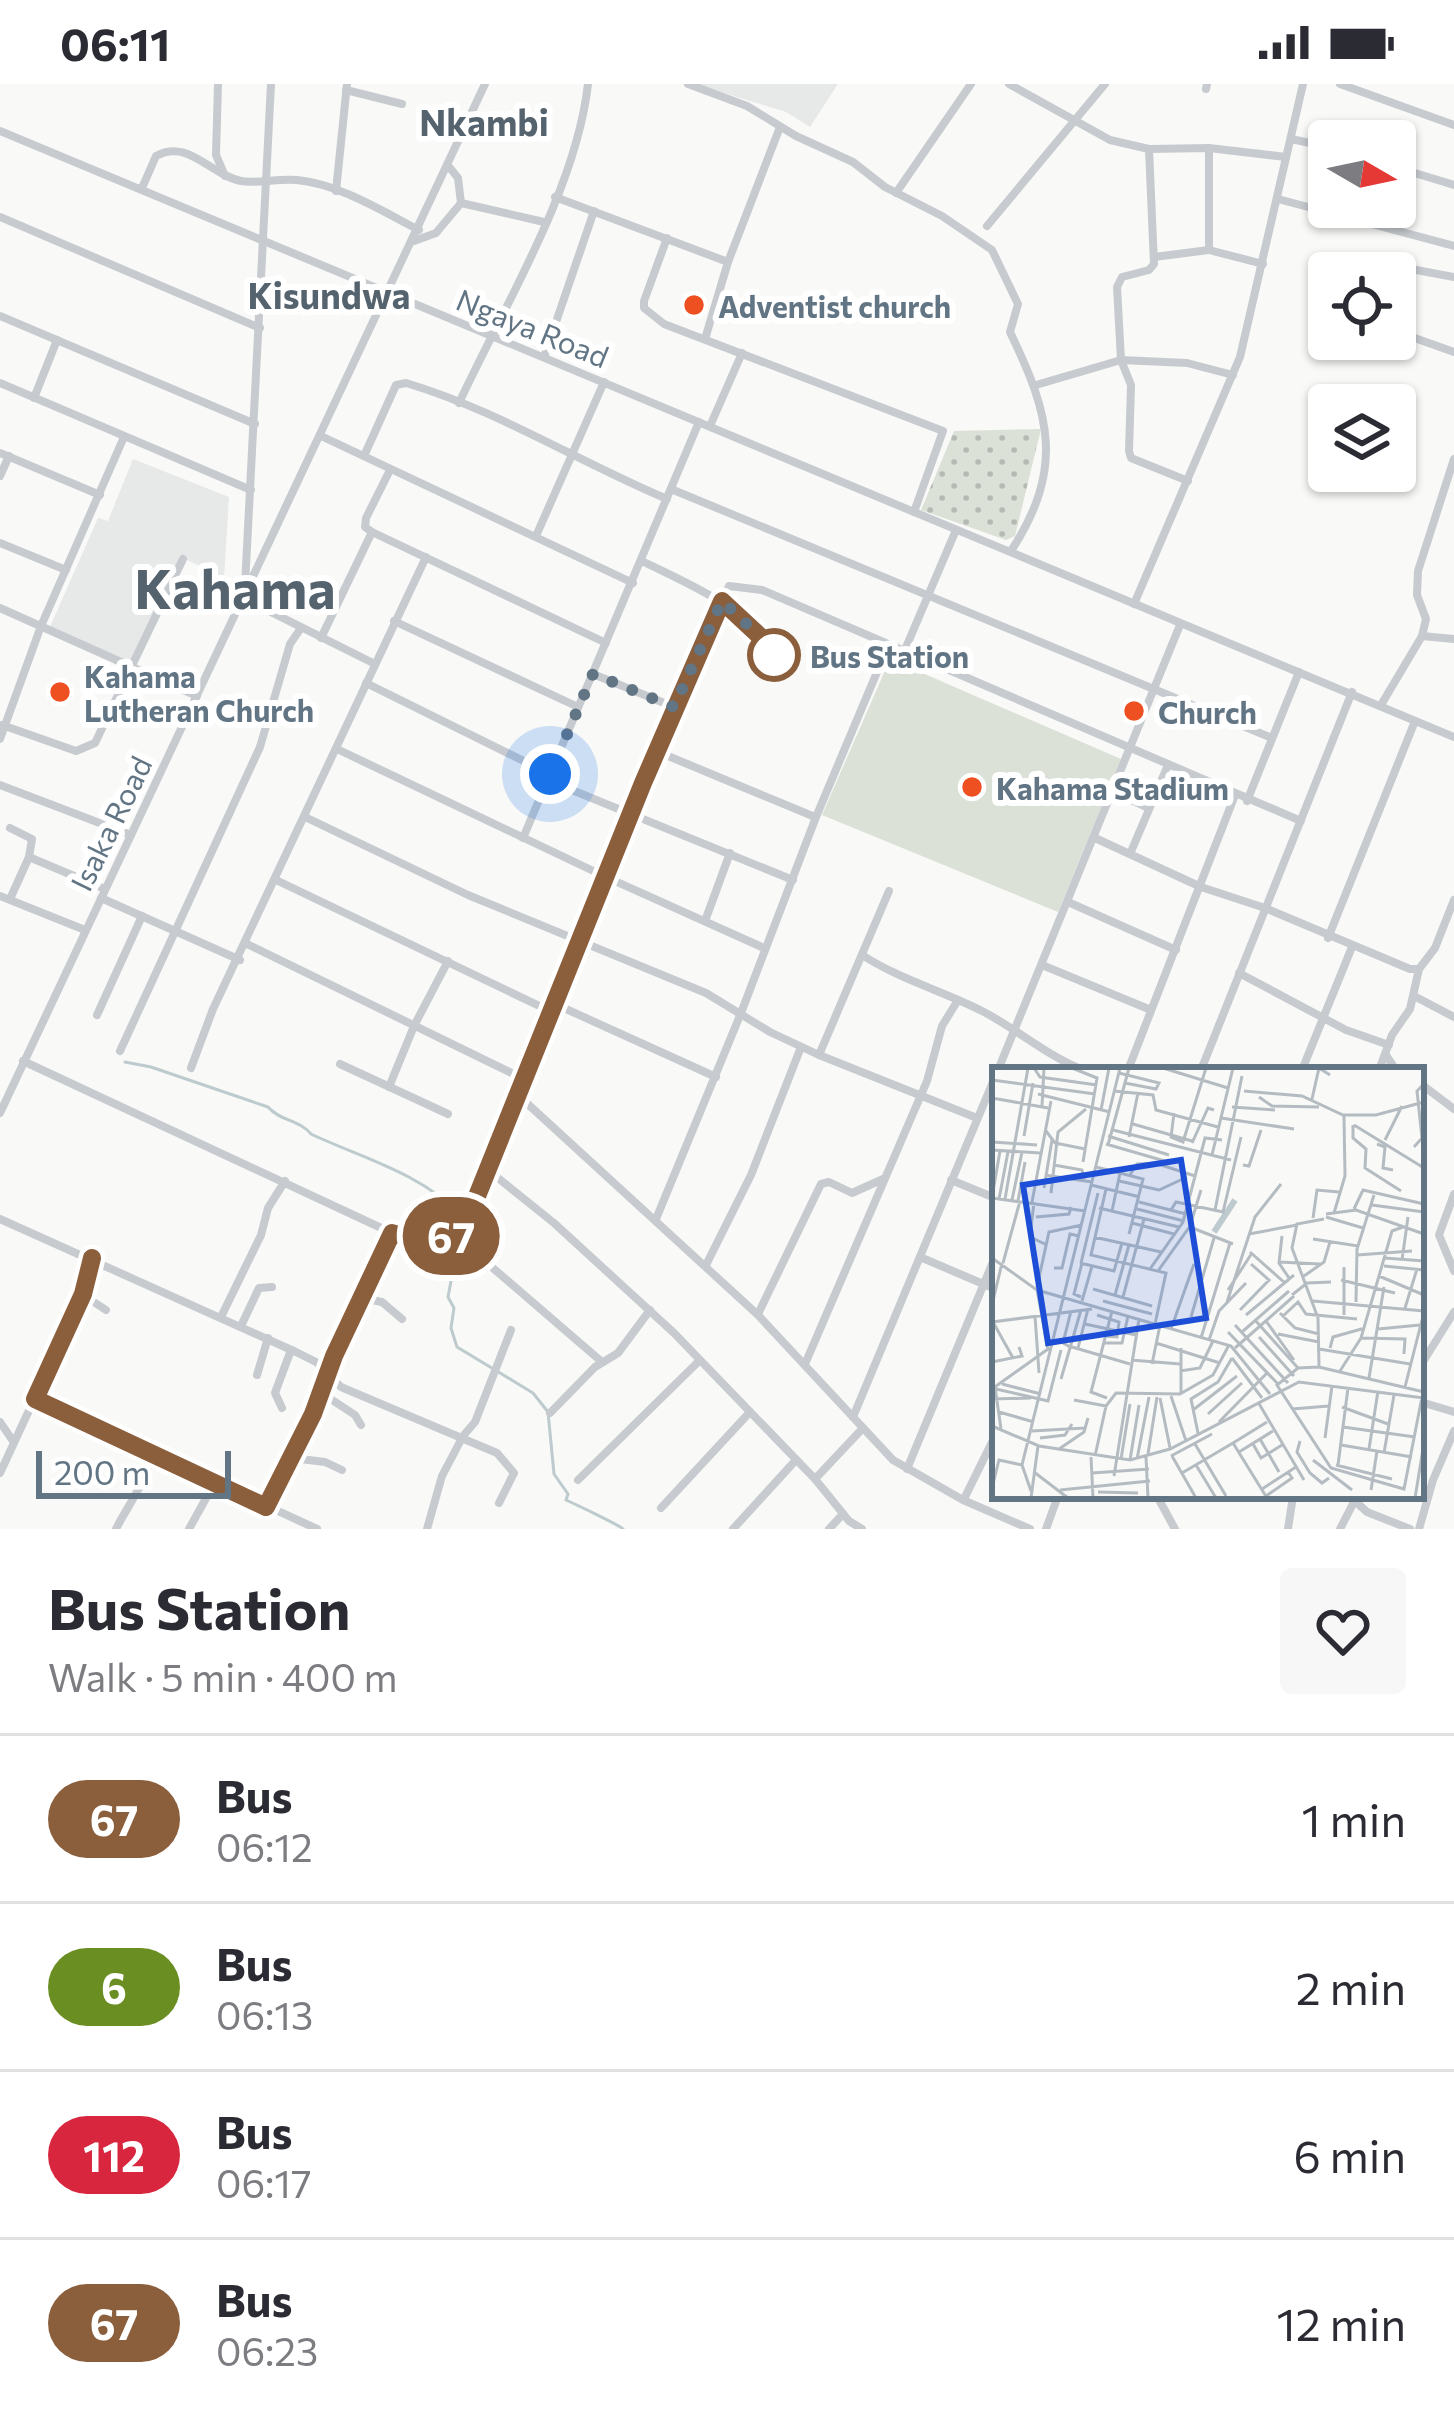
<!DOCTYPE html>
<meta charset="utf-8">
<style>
:root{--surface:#fff;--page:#f7f7f7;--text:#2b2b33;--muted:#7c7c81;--line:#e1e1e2}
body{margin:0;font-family:Commissioner,sans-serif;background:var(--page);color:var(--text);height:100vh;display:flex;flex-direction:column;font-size:45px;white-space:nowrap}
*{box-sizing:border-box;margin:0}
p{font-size:39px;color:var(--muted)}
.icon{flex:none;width:66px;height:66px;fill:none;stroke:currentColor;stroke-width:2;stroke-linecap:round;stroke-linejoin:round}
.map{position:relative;height:1445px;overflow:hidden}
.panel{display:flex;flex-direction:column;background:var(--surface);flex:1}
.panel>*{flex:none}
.badge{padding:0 24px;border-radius:39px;font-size:42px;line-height:78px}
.needle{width:78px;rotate:99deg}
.tools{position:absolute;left:1308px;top:36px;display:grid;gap:24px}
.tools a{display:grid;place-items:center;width:108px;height:108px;border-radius:12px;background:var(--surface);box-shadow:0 3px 9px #0004;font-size:60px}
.scale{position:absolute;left:36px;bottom:30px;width:195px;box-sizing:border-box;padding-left:12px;border:6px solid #627584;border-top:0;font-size:33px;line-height:42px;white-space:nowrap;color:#627584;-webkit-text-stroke:9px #fff;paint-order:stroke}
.you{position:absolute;width:60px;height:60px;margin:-30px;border:9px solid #fff;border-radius:50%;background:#1a73e8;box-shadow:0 0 0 18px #1a73e833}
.map>.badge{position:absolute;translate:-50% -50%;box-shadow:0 0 0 6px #fff}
.round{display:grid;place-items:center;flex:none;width:126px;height:126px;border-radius:12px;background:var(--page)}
.headline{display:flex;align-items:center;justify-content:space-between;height:204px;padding:0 48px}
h1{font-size:57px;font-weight:700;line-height:90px}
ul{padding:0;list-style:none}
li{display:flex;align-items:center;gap:36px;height:168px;padding:0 48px;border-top:3px solid var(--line)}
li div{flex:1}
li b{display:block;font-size:45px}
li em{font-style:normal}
li .badge{min-width:132px;font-weight:700;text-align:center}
.status{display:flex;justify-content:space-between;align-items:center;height:84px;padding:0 60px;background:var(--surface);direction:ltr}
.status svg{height:33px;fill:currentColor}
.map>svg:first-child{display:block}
.built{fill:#e7e8e8}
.grass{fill:url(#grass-dots)}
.pitch{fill:#dbe1d7}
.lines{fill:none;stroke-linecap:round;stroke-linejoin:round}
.stream{stroke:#bdcace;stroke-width:3}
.minor{stroke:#c7cbcf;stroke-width:8}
.line-casing{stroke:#fff;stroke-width:27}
.line{stroke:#8b5e3c;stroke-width:18}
.walk{stroke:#627584;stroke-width:12;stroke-dasharray:0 21.6}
.poi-dot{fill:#ef5021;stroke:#fff;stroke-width:4.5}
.stop-dot{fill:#fff;stroke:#8b5e3c;stroke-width:6}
.labels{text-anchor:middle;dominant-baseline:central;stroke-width:12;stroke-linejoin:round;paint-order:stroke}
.poi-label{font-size:30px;font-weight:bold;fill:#627584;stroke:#fff;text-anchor:start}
.street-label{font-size:30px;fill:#627584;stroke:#fff}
.stop-label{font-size:30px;font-weight:bold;fill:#627584;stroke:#fff;text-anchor:start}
.quarter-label{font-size:36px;font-weight:bold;fill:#55636e;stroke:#fff}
.town-label{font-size:54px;font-weight:bold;fill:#55636e;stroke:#fff}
.inset-river{fill:none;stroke:#bdcace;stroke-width:6}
.inset-road{fill:none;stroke:#b4bcc2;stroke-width:3}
.view{fill:#1d4ed8;fill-opacity:0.15;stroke:#1d4ed8;stroke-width:6}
.inset-edge{fill:none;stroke:#627584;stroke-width:6}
</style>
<div class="status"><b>06:11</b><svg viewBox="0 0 49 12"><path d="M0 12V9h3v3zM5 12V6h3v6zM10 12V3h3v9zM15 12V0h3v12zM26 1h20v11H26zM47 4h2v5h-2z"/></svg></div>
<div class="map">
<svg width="1454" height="1445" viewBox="0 0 1454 1445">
<defs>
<pattern id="grass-dots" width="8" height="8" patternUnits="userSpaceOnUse" patternTransform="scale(3)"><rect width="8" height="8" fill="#dbe1d7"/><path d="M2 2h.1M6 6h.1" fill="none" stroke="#b5bbb4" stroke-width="1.8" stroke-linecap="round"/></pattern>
</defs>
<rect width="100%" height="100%" fill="#f9f9f7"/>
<g class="built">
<path d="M 695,0 L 838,0 L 810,43 L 786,28 Z"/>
<path d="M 133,375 L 229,413 L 224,494 L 181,473 L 130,580 L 50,543 L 98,434 L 108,437 Z"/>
</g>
<path class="grass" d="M 1041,345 L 1015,452 L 1006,456 L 921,426 L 954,347 Z"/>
<path class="pitch" d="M 890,575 L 1121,675 L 1058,828 L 822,731 Z"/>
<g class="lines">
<g class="stream">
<path d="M 125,978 L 151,983 L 268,1023 C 280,1037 300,1036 311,1050 C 362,1074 420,1089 460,1130 L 452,1149"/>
<path d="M 453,1158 L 456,1171 L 448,1213 L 454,1224 L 451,1244 L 457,1263 L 533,1309 L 548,1328 L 554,1390 L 568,1410 L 566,1416 C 577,1421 619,1441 623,1445"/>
</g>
<g class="minor">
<path d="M 218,0 L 216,71 L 225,92"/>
<path d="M 688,0 L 747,22 L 796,52 L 853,78 L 885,103 L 942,132 L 992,166 L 1018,220 L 1010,248 C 1050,331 1065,384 1011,467"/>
<path d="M 1009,0 L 1110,56 L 1149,65 L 1209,64 L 1286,73"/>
<path d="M 1340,0 L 1454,41"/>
<path d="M 1206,5 L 1207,0"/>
<path d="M 346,6 L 402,20"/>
<path d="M 0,47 L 1454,653"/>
<path d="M 1291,55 L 1329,63"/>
<path d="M 1149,65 L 1154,180 L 1149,186 L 1122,193 L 1117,203 L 1121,276 L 1131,301 L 1129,367 L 1131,374 L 1188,397"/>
<path d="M 1395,83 L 1454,101"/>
<path d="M 450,84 L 458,94 L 461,119 L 544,138"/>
<path d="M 142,104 L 156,72 C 188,54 210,91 241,97 C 258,100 279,94 297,96 C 339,100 382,127 419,146"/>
<path d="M 336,107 L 347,0"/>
<path d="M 896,109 L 971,0"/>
<path d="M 555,113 L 728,178"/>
<path d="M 1278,115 L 1454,162"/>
<path d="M 0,133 L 260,244"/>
<path d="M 987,142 L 1105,0"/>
<path d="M 667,154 L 644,217 L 644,224 L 664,240 L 943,347 L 914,428"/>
<path d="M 414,157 L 436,149 L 461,119"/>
<path d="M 1209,166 L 1263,180"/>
<path d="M 1154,173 L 1209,166 L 1209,64"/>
<path d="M 1395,182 L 1454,193"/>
<path d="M 0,232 L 255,340"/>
<path d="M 1395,247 L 1454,268"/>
<path d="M 705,255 L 728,178 L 780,43"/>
<path d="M 544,273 L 594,127"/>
<path d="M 0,299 L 251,406"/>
<path d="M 1036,301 L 1121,276 L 1187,279 L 1233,291"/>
<path d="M 34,314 L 57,256"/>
<path d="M 459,319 C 504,222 576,106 588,0"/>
<path d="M 699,338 L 550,690 L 562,702 L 793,796"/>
<path d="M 710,342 L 742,269"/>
<path d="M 321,352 L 633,499"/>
<path d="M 0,369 L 100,411"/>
<path d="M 364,372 L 396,301 L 406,299 C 497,326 579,378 667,415"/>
<path d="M 390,386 L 366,434 L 365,443 L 372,448 L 606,559"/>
<path d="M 0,392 L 9,372"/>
<path d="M 671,405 L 1272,654"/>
<path d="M 536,452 L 604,298"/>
<path d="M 0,459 L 66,486"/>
<path d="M 642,477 C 690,501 746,522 774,571"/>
<path d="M 245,502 L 271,0"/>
<path d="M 243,514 L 373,579"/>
<path d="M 1134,520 L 1240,273 L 1303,0"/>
<path d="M 0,524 L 197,612"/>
<path d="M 394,537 L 578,623"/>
<path d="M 1422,552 L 1454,555"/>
<path d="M 321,554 L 372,448"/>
<path d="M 904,568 L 956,446"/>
<path d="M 593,590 L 674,623"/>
<path d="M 366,599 L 550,690 L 523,754"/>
<path d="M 1381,621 L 1422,552 L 1426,535 L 1417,511 L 1418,487 L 1454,375"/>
<path d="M 2,641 L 76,667 L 95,659 L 183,475"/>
<path d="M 0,655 L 41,542 L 124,353"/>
<path d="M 337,665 L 606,793 L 764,864"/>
<path d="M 656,667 L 815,733"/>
<path d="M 0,701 L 131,751"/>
<path d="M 1114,708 L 1148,724"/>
<path d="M 1247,717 L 1299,588"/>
<path d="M 305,733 L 468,811 L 706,909 L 770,948 L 819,971 L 977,1034"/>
<path d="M 1095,754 L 1201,803 L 1265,824 L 1410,885 L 1419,885 L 1435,864 L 1454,816"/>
<path d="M 1130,770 L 1168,681"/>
<path d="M 29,773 L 105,805"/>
<path d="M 276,796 L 552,928"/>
<path d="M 0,812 L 85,846"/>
<path d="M 101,814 L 240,876"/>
<path d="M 10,815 L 29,773 L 32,755 L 10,744"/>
<path d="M 1068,818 L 1176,866"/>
<path d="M 705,837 L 730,769"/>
<path d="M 1328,854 L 1415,637"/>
<path d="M 247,860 L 524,995"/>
<path d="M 862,871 C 901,896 943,907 984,928 C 1018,946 1046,971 1083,986"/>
<path d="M 1042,881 L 1151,926"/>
<path d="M 1239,889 L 1346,946 L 1389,961"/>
<path d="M 1414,912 L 1454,933"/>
<path d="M 555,920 L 716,993"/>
<path d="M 97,931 L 142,832"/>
<path d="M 120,967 L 260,663 L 290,560 L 301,544"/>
<path d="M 819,971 L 889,807"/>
<path d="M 1386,971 L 1396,986"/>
<path d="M 23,977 L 392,1149 L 427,1160 L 444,1151 L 458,1154 L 656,667 L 729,502 L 762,506 L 1301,737"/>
<path d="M 340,980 L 448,1030"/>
<path d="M 191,984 L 213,925 L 426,473"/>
<path d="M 998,986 L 1180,541"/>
<path d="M 1128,986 L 1235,711"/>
<path d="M 1201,986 L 1352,608"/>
<path d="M 1302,986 L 1352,863"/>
<path d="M 1379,986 L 1392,951 L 1410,925 L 1419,885"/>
<path d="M 1421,1000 L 1454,1025"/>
<path d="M 389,1003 L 414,942 L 448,877"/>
<path d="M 519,1012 L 758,1231 L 893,1376 L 963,1416 L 1030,1445"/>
<path d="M 0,1029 L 485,0"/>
<path d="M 488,1086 L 554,1139 L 674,1249 L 815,1395 L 849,1437 L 862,1445"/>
<path d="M 951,1096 L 995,1114"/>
<path d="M 1454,1110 L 1439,1151 L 1454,1187"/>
<path d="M 0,1135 L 296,1268 L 316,1278 L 341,1303 L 497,1369 L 514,1389 L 499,1419"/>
<path d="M 656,1135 L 741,929 L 816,733 L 888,562"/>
<path d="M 458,1154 L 602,1278"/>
<path d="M 920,1173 L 995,1205"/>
<path d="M 706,1181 L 751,1091 L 801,963"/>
<path d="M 83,1211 L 106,1226"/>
<path d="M 362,1214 L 382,1218 L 402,1235"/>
<path d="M 758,1230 L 821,1100 L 829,1098 L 852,1109 L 883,1095"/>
<path d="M 221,1233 L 261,1151 L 268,1124 L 285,1097"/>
<path d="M 241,1242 L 259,1204 L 272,1203"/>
<path d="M 805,1280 L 927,997 L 942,942 L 958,916"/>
<path d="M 1421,1281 L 1454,1228"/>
<path d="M 257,1291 L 268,1254"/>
<path d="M 320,1308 L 355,1331 L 361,1341"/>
<path d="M 35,1315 L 317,1445"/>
<path d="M 1421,1318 L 1454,1328"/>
<path d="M 282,1324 L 275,1309 L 291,1266"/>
<path d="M 550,1329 L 595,1283 L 618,1269 L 650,1226"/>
<path d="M 853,1333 L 995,993"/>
<path d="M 0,1338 L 13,1357"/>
<path d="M 292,1374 L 325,1378 L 342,1386"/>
<path d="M 907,1385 L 995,1173"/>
<path d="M 0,1389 L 83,1210 L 91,1174"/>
<path d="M 815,1395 L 863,1344"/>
<path d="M 578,1396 L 699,1277"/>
<path d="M 1157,1412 L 1175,1445"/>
<path d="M 964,1415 L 995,1352"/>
<path d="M 1355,1417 L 1367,1428 L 1410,1445"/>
<path d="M 266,1423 L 313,1331 L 334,1272 L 392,1149"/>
<path d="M 661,1424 L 750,1328"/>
<path d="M 116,1445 C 126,1424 154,1387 150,1368"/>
<path d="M 189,1445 L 215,1398"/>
<path d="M 427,1445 L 442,1392 L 463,1352 L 475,1338 L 511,1246"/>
<path d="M 733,1445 L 795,1377"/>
<path d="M 829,1445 L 843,1430"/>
<path d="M 1046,1445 L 1058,1412"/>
<path d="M 1288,1445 L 1293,1412"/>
<path d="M 1340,1445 L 1357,1412"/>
<path d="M 1419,1445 L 1433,1396 L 1454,1347"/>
</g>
</g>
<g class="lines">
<g class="line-casing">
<path id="line" d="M 92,1174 L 83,1210 L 35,1315 L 266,1423 L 313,1330 L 334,1272 L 392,1149 L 428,1160 L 444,1151 L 458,1154 L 465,1142 L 643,699 L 722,517 L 766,558 L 774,571"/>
</g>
<use href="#line" class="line"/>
<path class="walk" d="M 550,690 L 593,590 L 674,623 L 722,517 L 766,558 L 774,571"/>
</g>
<g class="poi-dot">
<circle cx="694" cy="221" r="12"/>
<circle cx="60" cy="608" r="12"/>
<circle cx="1134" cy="627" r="12"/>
<circle cx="972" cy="703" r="12"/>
</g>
<circle class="stop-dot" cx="774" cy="571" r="24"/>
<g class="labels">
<g class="poi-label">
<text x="718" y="221">Adventist church</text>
<text x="84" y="591">Kahama<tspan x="84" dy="34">Lutheran Church</tspan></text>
<text x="1158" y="627">Church</text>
<text x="996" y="703">Kahama Stadium</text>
</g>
<g class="street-label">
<text transform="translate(533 243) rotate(22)">Ngaya Road</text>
<text transform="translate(110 739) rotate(-64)">Isaka Road</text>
</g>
<g class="stop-label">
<text x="810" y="571">Bus Station</text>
</g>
<g class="quarter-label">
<text x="484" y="37">Nkambi</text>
<text x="329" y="210">Kisundwa</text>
</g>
<g class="town-label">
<text x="235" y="503">Kahama</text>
</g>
</g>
<g transform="translate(992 983)">
<rect width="432" height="432" fill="#f9f9f7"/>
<path class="inset-river" d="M 222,165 L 243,133"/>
<path class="inset-road" d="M 42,1 L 48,10 L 105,18M 80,1 L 105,11 L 91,95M 171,1 L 236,21M 127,6 L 167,16 L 164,22 L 133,16M 0,13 L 103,27M 122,24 L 161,28 L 164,43 L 226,60M 252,24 L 310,29 L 351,48 L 384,48 L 432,35M 46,27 L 118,45M 267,30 L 280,39 L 327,40M 0,31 L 56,41M 320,32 L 327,1 L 338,8M 50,39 L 52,1M 240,40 L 283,43M 109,43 L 117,1M 182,46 L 179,70 L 191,75 L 214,1M 229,51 L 302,62M 141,57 L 200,74M 361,58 L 361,71 L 374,82 L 373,101 L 409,124M 362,58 L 432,101M 121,63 L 239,93M 54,64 L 63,76 L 93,82M 32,69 L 41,16M 116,69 L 177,88M 137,70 L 146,26M 393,73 L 410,39M 0,75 L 45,78M 200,76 L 216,41 L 222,43M 114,77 L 176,95M 385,77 L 393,80 L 391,101 L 401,103M 116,78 L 137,1M 422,80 L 430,71 L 425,24 L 432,17M 0,83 L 48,86M 220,88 L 241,1M 62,98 L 90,103 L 92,112M 251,98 L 257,99 L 269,63M 104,100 L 128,106 L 120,144M 128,106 L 151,112 L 137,167M 53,108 L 100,115M 138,108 L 145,97 L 163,96 L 203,109M 127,114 L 167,123 L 195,110M 99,118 L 148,130M 52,121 L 60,73M 114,122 L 99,188 L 174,206 L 163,257M 59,126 L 66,65 L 94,42M 0,130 L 8,84M 0,131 L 93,144M 7,132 L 16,85M 13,132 L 36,1M 20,133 L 30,85M 26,134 L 33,95M 40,135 L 59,34M 42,135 L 38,170 L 53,177M 147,135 L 194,147M 380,138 L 432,145M 107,141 L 187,160M 145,142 L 192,154M 362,142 L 371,123 L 432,137M 179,143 L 184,135 L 231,145 L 249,70M 223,143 L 250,9M 342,146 L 353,109 L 352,49M 334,147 L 364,143 L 432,167M 44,150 L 77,147 L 79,140M 334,150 L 371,161M 321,151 L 325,123 L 347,125M 140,156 L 182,167M 198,160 L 241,177M 257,167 L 305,158M 290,169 L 287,196 L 297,211M 102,170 L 169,185M 321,172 L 366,179M 258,185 L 293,216M 365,188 L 420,184M 0,191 L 45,223 L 56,282 L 0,322M 393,191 L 432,194M 410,193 L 416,150M 287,195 L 328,197M 11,196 L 28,134M 88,196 L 122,204 L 130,176M 89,196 L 106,126M 392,199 L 432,203M 62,201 L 70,201 L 78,167 L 87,169M 158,202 L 191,155 L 213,71 L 230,73M 166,204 L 198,159 L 209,123M 312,209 L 332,195 L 338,175M 387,209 L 432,228M 349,213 L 403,226M 45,220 L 57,165 L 90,158M 101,222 L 160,239M 45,223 L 239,279 L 278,327M 236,223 L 260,186M 123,228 L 137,178M 300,228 L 315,216 L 339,215M 89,230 L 82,227 L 90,196M 131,230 L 152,152M 90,234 L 100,199M 111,234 L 160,247M 321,234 L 432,244M 235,235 L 263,150 L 289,117M 364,235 L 365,182 L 382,128M 0,238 L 10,196M 413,241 L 425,202M 248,243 L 277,213 L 259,197M 79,244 L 71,276 L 80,281M 288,246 L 303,261 L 327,267M 105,248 L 127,255 L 125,270 L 113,269M 254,248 L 302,208M 352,248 L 352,200M 43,249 L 47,306M 291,249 L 306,235 L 314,247 L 365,252M 199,250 L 222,171M 263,253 L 306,301M 274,254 L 302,293M 0,255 L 100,242M 1,255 L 21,291M 93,257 L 144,268M 243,258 L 296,316M 179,262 L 202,197M 386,262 L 428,258M 236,265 L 286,317M 250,265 L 297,224M 286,267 L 327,275M 267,270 L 302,309M 209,271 L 238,176M 369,271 L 413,272 L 412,287M 217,273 L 227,244 L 254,216M 112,276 L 130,276 L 136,249M 164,276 L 228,296M 80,280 L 138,297M 86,281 L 96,242M 189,281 L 189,326M 243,281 L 302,229M 338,281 L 341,270 L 373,261M 327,282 L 418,297M 240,291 L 270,331M 139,293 L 188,297M 0,295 L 30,289 L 27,280M 160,297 L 168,258M 327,300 L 326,251 L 300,181 L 305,157 L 332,152M 188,304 L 208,301 L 221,274M 348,304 L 369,271 L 400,164 L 411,160M 377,311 L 392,220M 69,312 L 89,243M 10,317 L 49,327M 3,320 L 9,362M 413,320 L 432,245M 4,322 L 56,334 L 69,283M 179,329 L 194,374M 430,330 L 412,422 L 339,401 L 285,318 L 306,301 L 327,300 L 432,325M 115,331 L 99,325 L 120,244M 168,331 L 178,381M 0,332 L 39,331M 82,333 L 114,339 L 124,326 L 188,327 L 221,308 L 237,278M 266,335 L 312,413M 350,340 L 396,357M 300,342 L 337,339M 201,343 L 245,309M 7,345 L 42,355M 216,347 L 250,316M 227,355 L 276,305M 0,359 L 47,379 L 138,393 L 178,382 L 307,315 L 432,331M 351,360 L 423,370M 40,364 L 93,361M 206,366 L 199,332 L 226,315 L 240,291M 48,371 L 73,368 L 80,357M 333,371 L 340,319M 268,372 L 287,405M 308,374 L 305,385 L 318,406 L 330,416 L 337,411M 241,376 L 275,355M 203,377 L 234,429M 261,377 L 269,391 L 290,378M 349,378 L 420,390M 67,382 L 92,365 L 96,351M 377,382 L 386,324M 247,385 L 281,364M 392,386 L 402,328M 156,387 L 165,330M 103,389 L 114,339M 179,389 L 220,367M 180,389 L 204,431M 99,390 L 101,431M 154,390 L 156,431M 129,392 L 138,337M 145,392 L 157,330M 138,393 L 147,338M 321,393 L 360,423M 204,398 L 224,431M 344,398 L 400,412M 346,398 L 356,321M 42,405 L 76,431M 100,406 L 157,402M 190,406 L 241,376 L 275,431M 122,409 L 147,252M 1,417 L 7,393 L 30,398M 270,422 L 304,400M 68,423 L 158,414M 379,423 L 385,384M 39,424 L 30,398 L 128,1M 106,425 L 146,426M 274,429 L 300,411 L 296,405M 39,431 L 46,379M 423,431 L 431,382"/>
<path class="view" d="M 189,93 L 214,251 L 56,276 L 31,118 Z"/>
<rect width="432" height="432" class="inset-edge"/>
</g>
</svg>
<div class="tools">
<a><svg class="needle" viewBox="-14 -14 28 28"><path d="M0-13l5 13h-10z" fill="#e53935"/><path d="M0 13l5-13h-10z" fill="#7c7c81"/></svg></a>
<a><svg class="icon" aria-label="locate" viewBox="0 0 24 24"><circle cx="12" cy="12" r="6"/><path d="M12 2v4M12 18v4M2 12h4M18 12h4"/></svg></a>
<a><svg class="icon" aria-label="layers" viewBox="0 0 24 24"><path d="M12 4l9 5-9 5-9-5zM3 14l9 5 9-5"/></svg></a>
</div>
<div class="scale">200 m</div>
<div class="you" style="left:550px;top:690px"></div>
<b class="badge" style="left:451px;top:1152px;background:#8b5e3c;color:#fff">67</b>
</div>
<section class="panel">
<div class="headline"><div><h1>Bus Station</h1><p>Walk · 5 min · 400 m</p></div><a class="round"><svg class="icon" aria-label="heart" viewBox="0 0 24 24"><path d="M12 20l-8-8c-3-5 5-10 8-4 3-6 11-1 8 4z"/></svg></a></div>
<ul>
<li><span class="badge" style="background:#8b5e3c;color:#fff">67</span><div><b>Bus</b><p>06:12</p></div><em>1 min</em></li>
<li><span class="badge" style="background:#6b8e23;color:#fff">6</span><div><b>Bus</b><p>06:13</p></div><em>2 min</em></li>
<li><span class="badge" style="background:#d7263d;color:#fff">112</span><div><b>Bus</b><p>06:17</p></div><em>6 min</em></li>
<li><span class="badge" style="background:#8b5e3c;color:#fff">67</span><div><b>Bus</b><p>06:23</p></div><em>12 min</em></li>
</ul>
</section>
